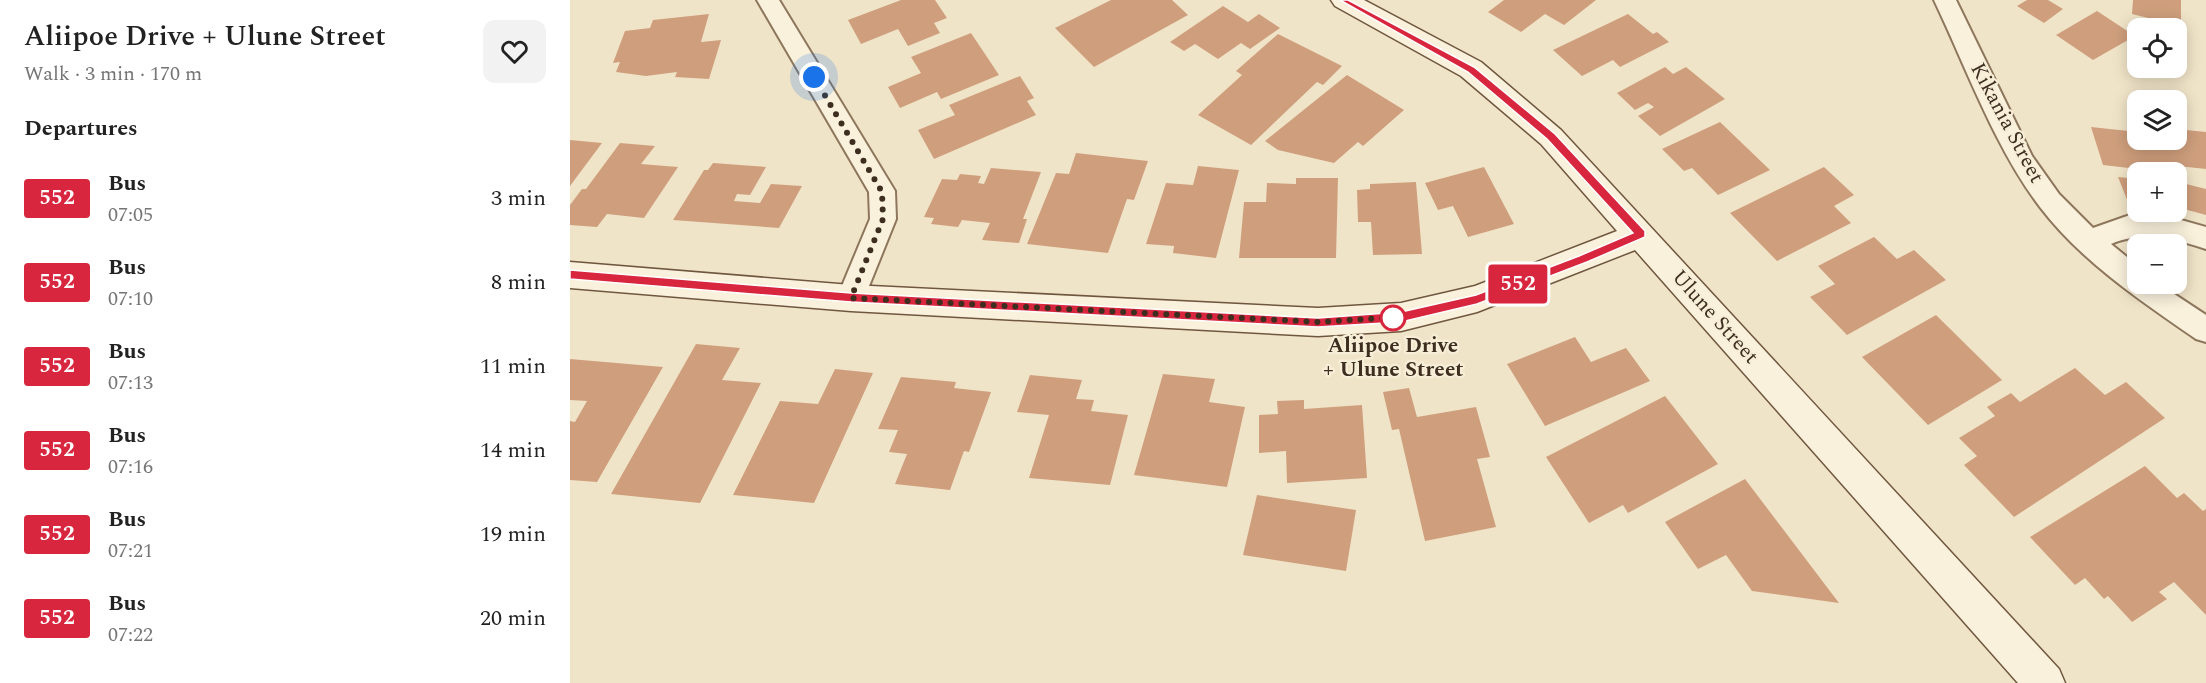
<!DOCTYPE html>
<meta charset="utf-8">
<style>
:root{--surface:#fff;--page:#f2f2f2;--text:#222;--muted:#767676}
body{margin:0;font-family:Spectral,serif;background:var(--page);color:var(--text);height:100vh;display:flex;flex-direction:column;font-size:22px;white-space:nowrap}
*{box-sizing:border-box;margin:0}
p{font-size:20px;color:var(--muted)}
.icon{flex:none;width:33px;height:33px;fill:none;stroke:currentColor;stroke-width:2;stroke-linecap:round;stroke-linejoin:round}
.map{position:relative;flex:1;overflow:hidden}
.sheet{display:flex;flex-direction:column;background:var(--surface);width:570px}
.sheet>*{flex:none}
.badge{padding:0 12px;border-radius:4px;font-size:21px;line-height:39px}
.fabs{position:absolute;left:1557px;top:18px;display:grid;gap:12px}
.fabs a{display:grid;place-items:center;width:60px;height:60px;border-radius:12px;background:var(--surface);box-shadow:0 3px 15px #0003;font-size:30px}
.you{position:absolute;width:30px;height:30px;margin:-15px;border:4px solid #fff;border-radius:50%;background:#1a73e8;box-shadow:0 0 0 9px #1a73e833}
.map>.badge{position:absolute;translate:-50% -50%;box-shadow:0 0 0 3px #fff}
h2{padding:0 24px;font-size:22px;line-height:54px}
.round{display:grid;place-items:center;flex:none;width:63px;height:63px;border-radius:12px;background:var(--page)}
.summary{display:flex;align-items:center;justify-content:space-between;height:102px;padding:0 24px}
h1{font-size:28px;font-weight:600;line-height:45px}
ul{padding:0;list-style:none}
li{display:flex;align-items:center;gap:18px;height:84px;padding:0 24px}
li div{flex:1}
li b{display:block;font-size:22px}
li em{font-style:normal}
li .badge{min-width:66px;font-weight:700;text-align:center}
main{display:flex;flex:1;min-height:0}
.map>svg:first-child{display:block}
.building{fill:#cf9f7d}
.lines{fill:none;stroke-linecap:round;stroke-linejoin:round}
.street-casing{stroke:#8d765c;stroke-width:4}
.secondary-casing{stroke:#6f573f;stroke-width:3}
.street{fill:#faf1dc;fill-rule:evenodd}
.secondary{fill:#faf1dc;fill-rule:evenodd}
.line{fill:#d7263d;stroke:#fff;stroke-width:1.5}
.walk{stroke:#3d2e20;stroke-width:6;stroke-dasharray:0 10.8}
.stop-dot{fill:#fff;stroke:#d7263d;stroke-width:3}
.labels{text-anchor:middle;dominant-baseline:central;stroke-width:4.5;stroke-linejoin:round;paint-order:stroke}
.street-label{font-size:21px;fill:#3d2e20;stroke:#f7eed8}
.stop-label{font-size:21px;font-weight:bold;fill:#3d2e20;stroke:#f7eed8}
</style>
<main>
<section class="sheet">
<div class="summary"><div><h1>Aliipoe Drive + Ulune Street</h1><p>Walk · 3 min · 170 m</p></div><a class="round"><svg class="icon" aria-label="heart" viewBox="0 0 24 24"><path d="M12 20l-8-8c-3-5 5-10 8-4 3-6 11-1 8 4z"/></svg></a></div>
<h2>Departures</h2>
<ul>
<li><span class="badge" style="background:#d7263d;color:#fff">552</span><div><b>Bus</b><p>07:05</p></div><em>3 min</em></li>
<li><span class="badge" style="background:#d7263d;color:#fff">552</span><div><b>Bus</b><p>07:10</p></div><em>8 min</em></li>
<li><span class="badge" style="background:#d7263d;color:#fff">552</span><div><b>Bus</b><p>07:13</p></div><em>11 min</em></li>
<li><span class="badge" style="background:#d7263d;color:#fff">552</span><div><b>Bus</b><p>07:16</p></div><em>14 min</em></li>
<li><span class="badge" style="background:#d7263d;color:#fff">552</span><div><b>Bus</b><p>07:21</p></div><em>19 min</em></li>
<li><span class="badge" style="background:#d7263d;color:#fff">552</span><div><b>Bus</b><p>07:22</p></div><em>20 min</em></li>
</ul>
</section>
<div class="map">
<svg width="1636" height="683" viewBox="0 0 1636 683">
<rect width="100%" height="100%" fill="#f0e4c8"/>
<g class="building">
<path d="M 331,0 L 365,0 L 377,18 L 364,23 L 370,33 L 338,46 L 328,29 L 291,44 L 278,20 Z"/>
<path d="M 541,0 L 602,0 L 618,15 L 524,67 L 485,28 Z"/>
<path d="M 934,0 L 1026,0 L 994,25 L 975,14 L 951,32 L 918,12 Z"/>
<path d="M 1457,0 L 1478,0 L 1493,9 L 1474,23 L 1447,6 Z"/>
<path d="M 1563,0 L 1611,0 L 1611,26 L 1562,14 Z"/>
<path d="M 653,6 L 678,22 L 689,14 L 710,28 L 680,49 L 671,43 L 648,59 L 625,44 L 614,51 L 600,42 Z"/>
<path d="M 1527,11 L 1565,36 L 1523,60 L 1486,35 Z"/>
<path d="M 139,14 L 131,42 L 151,40 L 139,79 L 105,77 L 107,72 L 76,76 L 46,72 L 50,62 L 43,63 L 55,31 L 80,28 L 83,20 Z"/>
<path d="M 1058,14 L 1083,34 L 1087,32 L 1099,42 L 1050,67 L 1043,60 L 1012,76 L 983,50 Z"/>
<path d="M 401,33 L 429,75 L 371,99 L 367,92 L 330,108 L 318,87 L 351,73 L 341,57 Z"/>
<path d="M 708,34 L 772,66 L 753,85 L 747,82 L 681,145 L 628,115 L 672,75 L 666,71 Z"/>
<path d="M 1095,67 L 1103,74 L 1116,67 L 1155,99 L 1090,136 L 1068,116 L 1084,107 L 1078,103 L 1065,110 L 1047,93 Z"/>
<path d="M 777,75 L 834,110 L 793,146 L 788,142 L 764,163 L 708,150 L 695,141 Z"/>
<path d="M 450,76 L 464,98 L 457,101 L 466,115 L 364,159 L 348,130 L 385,115 L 379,105 Z"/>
<path d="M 1150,122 L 1200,170 L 1148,195 L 1122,168 L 1114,171 L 1092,149 Z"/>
<path d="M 1521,127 L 1568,132 L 1568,140 L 1606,140 L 1606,129 L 1636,132 L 1636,169 L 1608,166 L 1611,174 L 1533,165 Z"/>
<path d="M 0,140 L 32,143 L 0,186 Z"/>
<path d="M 50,143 L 85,146 L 71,164 L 108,167 L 74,218 L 37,214 L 27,227 L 0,225 L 0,205 L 12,189 L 16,189 Z"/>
<path d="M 506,153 L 578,161 L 564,200 L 557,199 L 538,253 L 457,244 L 486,173 L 499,174 Z"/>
<path d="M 143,163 L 196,167 L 180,195 L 167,194 L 164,201 L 190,203 L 201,184 L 232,186 L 209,228 L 103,220 L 134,170 L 138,170 Z"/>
<path d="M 628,166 L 669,170 L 646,258 L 603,253 L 604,246 L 576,244 L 596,183 L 623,185 Z"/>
<path d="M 914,167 L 944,224 L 898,237 L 883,206 L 868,210 L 855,183 Z"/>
<path d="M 1254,167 L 1284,195 L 1264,206 L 1281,223 L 1207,261 L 1160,213 Z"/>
<path d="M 421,168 L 471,172 L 453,219 L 457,219 L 449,243 L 412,240 L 420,223 L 392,220 L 388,227 L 361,224 L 364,218 L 354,217 L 372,179 L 387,180 L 390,174 L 411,176 L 408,183 L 414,184 Z"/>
<path d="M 1548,177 L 1568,179 L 1568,203 L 1558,202 Z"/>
<path d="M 726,178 L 768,178 L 766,258 L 669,258 L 674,202 L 696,202 L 697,183 L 726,184 Z"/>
<path d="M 846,182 L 852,254 L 803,255 L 801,222 L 788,222 L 787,190 L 800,189 L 800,184 Z"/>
<path d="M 1612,183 L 1636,189 L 1636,215 L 1614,209 Z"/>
<path d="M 1304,237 L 1327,259 L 1344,250 L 1376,280 L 1277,335 L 1240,297 L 1265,284 L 1248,266 Z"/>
<path d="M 1366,315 L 1432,380 L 1358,425 L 1292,357 Z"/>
<path d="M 1005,337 L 1021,362 L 1056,348 L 1080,381 L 975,426 L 937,364 Z"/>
<path d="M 126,344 L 170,348 L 152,380 L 191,383 L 130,503 L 41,494 Z"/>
<path d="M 0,359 L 93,367 L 27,482 L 0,480 L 0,421 L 5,422 L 17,401 L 0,400 Z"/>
<path d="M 1505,368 L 1535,395 L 1556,382 L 1595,418 L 1444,517 L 1394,465 L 1407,456 L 1389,438 L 1425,416 L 1417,407 L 1441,393 L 1450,402 Z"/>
<path d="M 265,369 L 303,373 L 244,503 L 163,495 L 210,401 L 248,404 Z"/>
<path d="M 593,374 L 645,379 L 639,402 L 675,407 L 657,487 L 564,475 Z"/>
<path d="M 460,375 L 512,380 L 506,399 L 524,400 L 521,411 L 558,415 L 540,485 L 459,478 L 479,415 L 447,412 Z"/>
<path d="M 331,377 L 386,382 L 384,388 L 421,392 L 399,452 L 394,451 L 380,490 L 325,484 L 337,454 L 319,452 L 328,430 L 308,429 Z"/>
<path d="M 839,388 L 847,417 L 906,407 L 920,457 L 907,459 L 926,527 L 855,541 L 829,429 L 822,430 L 813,392 Z"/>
<path d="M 1095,396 L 1148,464 L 1058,513 L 1053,505 L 1019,523 L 976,457 Z"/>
<path d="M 734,400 L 734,409 L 792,405 L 797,478 L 717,483 L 716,451 L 689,453 L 689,415 L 708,414 L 707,401 Z"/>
<path d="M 1575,466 L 1607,498 L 1614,493 L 1633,511 L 1636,509 L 1636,615 L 1604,582 L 1589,592 L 1597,599 L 1562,622 L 1538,596 L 1534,599 L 1515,578 L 1505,585 L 1460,537 Z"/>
<path d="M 1175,479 L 1269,603 L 1182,591 L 1156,555 L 1128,569 L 1095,522 Z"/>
<path d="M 687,495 L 786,510 L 776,571 L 673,555 Z"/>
</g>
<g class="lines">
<g class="street-casing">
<g id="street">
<path d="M 187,0 L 209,0 L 325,191 L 326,219 L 291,306 L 281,310 L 271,306 L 267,298 L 300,219 L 299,192 Z"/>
<path d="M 1364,0 L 1386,0 L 1462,156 L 1489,194 L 1523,228 L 1560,215 L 1604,218 L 1636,227 L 1636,249 C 1602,238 1575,230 1541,244 L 1568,266 L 1568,284 L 1589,284 L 1636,315 L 1636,342 L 1626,339 C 1571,301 1511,261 1470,207 C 1425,148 1396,67 1364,0 Z"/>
</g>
</g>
<g class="secondary-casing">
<path id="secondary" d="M 761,0 L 794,0 L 911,62 L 991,130 L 1489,669 L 1495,683 L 1448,683 L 1065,250 L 907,312 L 831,331 L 748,336 L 281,311 L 0,288 L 0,262 L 281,285 L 748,308 L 831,303 L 905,286 L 1047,231 L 971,144 L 891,76 L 765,6 Z"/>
</g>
<use href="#street" class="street"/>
<use href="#secondary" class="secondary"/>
</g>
<path class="line" d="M 770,0 L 778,0 L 904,67 L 985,134 L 1075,231 L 1075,237 L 1017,262 L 907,304 L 831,322 L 748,327 L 281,302 L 0,279 L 0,270 L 281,293 L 748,318 L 831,312 L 906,295 L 1009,256 L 1063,233 L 977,139 L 898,72 Z"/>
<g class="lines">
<path class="walk" d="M 244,77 L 312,192 L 313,219 L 281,298 L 748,322 L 831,317 L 823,318"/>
</g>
<circle class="stop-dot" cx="823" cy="318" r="12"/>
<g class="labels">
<g class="street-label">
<text transform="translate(1437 123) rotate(62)">Kikania Street</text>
<text transform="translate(1145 317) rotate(48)">Ulune Street</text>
</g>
<g class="stop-label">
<text x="823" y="346">Aliipoe Drive<tspan x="823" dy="24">+ Ulune Street</tspan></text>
</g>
</g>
</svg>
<div class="fabs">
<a><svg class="icon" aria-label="locate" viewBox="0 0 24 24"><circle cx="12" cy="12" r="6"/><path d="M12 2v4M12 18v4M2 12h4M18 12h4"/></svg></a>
<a><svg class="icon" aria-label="layers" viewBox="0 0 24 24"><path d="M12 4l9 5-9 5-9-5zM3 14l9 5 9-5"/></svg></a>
<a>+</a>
<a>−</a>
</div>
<div class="you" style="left:244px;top:77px"></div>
<b class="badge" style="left:948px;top:284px;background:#d7263d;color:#fff">552</b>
</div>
</main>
